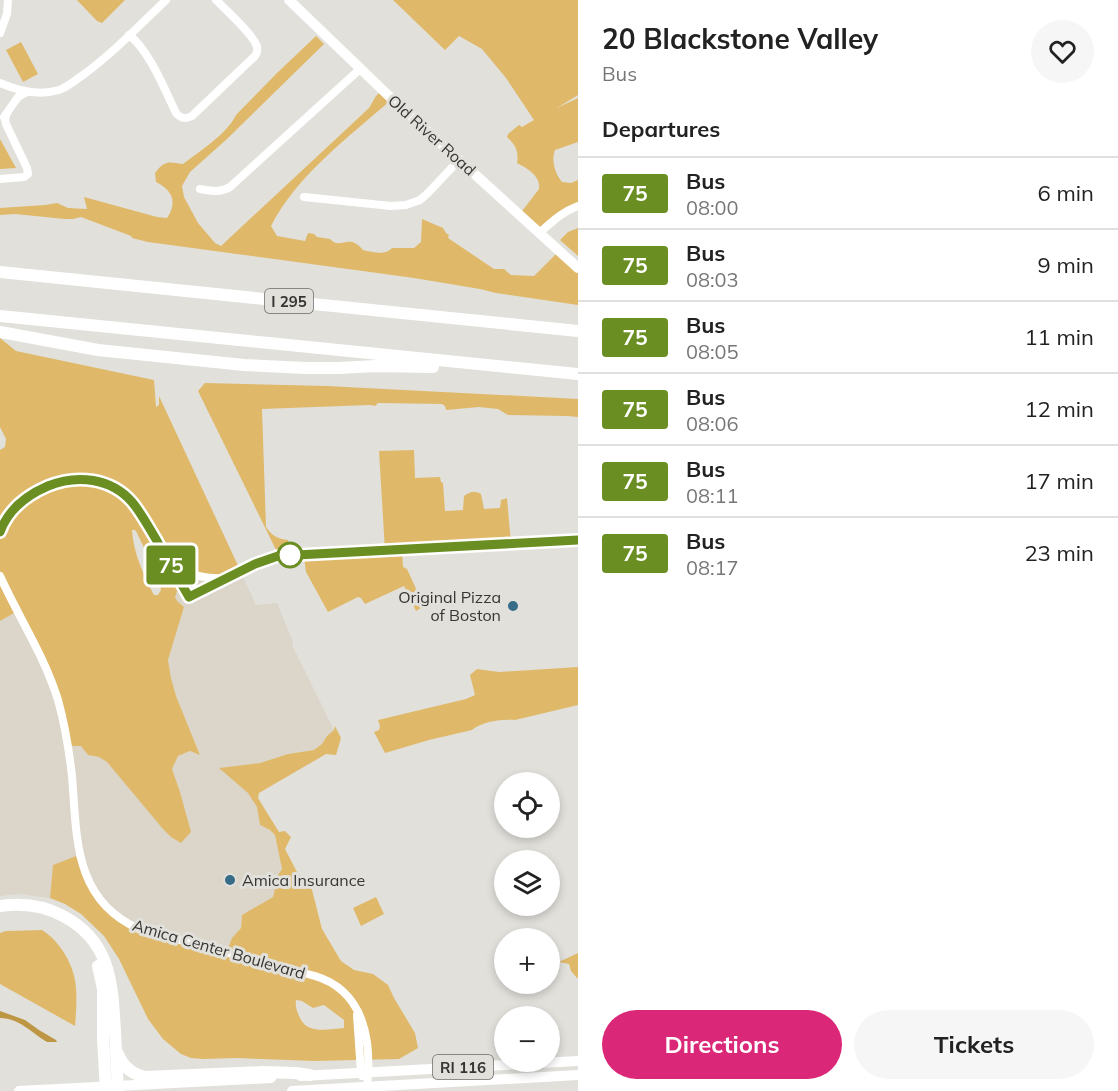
<!DOCTYPE html>
<meta charset="utf-8">
<style>
:root{--surface:#fff;--page:#f6f6f6;--text:#222;--muted:#767676;--line:#e0e0e0;--accent:#db2777}
body{margin:0;font-family:Mulish,sans-serif;background:var(--page);color:var(--text);height:100vh;display:flex;flex-direction:column;font-size:22px;white-space:nowrap}
*{box-sizing:border-box;margin:0}
p{font-size:20px;color:var(--muted)}
.icon{flex:none;width:33px;height:33px;fill:none;stroke:currentColor;stroke-width:2;stroke-linecap:round;stroke-linejoin:round}
.map{position:relative;flex:1;overflow:hidden}
.details{display:flex;flex-direction:column;background:var(--surface);width:540px}
.details>*{flex:none}
.badge{padding:0 12px;border-radius:4px;font-size:21px;line-height:39px}
.tools{position:absolute;left:494px;top:772px;display:grid;gap:12px}
.tools a{display:grid;place-items:center;width:66px;height:66px;border-radius:50%;background:var(--surface);box-shadow:0 3px 9px #0003;font-size:30px}
.map>.badge{position:absolute;translate:-50% -50%;box-shadow:0 0 0 3px #fff}
h2{padding:0 24px;font-size:22px;line-height:54px}
.round{display:grid;place-items:center;flex:none;width:63px;height:63px;border-radius:32px;background:var(--page)}
.headline{display:flex;align-items:center;justify-content:space-between;height:102px;padding:0 24px}
h1{font-size:28px;font-weight:700;line-height:45px}
.primary-button{display:flex;gap:12px;margin-top:auto;padding:12px 24px}
.primary-button a{flex:1;height:69px;border-radius:36px;background:var(--accent);color:#fff;font-size:24px;font-weight:700;line-height:69px;text-align:center}
.primary-button a+a{background:var(--page);color:var(--text)}
ul{padding:0;list-style:none}
li{display:flex;align-items:center;gap:18px;height:72px;padding:0 24px;border-top:2px solid var(--line)}
li div{flex:1}
li b{display:block;font-size:22px}
li em{font-style:normal}
li .badge{min-width:66px;font-weight:700;text-align:center}
main{display:flex;flex:1;min-height:0}
.map>svg:first-child{display:block}
.built{fill:#dbd5ca}
.green{fill:#dfb969;fill-rule:evenodd}
.water{fill:#be9744}
.lines{fill:none;stroke-linecap:round;stroke-linejoin:round}
.minor{stroke:#fff;stroke-width:8}
.major{stroke:#fff;stroke-width:10}
.highway{stroke:#fff;stroke-width:12}
.line-casing{stroke:#fff;stroke-width:14}
.line{stroke:#6b8e23;stroke-width:9}
.stop-dot{fill:#fff;stroke:#6b8e23;stroke-width:3}
.poi-dot{fill:#376c88;stroke:#e2e0db;stroke-width:2}
.labels{text-anchor:middle;dominant-baseline:central;stroke-width:6;stroke-linejoin:round;paint-order:stroke}
.shield{fill:#e2e0db;stroke:#696865;stroke-width:1.5}
.shield-label{font-size:15px;font-weight:bold;fill:#353533}
.street-label{font-size:16px;fill:#353533;stroke:#e2e0db}
.poi-label{font-size:16px;fill:#353533;stroke:#e2e0db;text-anchor:end}
</style>
<main>
<div class="map">
<svg width="578" height="1091" viewBox="0 0 578 1091">
<rect width="100%" height="100%" fill="#e2e0db"/>
<path class="built" d="M 182,574 L 199,579 L 242,575 L 256,605 L 277,603 L 293,642 L 293,647 L 334,730 L 327,736 L 322,744 L 314,750 L 288,754 L 260,763 L 220,768 L 248,792 L 257,807 L 260,825 L 270,830 L 275,835 L 282,869 L 278,875 L 273,897 L 242,915 L 241,928 L 232,938 L 225,957 L 129,926 L 92,893 L 84,879 L 76,856 L 53,865 L 50,898 L 20,894 L 0,896 L 0,621 L 17,612 L 81,745 L 88,755 L 99,757 L 107,762 L 171,837 L 180,792 L 172,769 L 178,756 L 190,751 L 200,754 L 176,696 L 171,678 L 168,661 L 184,607 L 176,601 L 175,597 Z"/>
<g class="green">
<path d="M 77,0 L 125,0 L 102,23 L 97,21 Z"/>
<path d="M 393,0 L 578,0 L 578,95 L 557,108 L 578,98 L 578,142 L 555,150 C 551,161 555,173 562,182 L 571,183 L 578,180 L 578,208 L 541,234 L 519,215 L 539,189 C 541,176 527,168 517,163 C 519,152 516,145 507,137 L 508,134 L 519,125 L 522,127 L 534,120 L 506,78 L 482,49 L 459,36 L 445,50 Z"/>
<path d="M 316,36 L 324,44 L 227,139 L 190,172 L 182,186 L 184,197 L 198,223 L 215,243 L 221,246 L 369,108 L 376,96 L 382,90 L 392,99 C 350,136 296,176 271,226 L 277,236 L 305,241 L 308,233 L 314,234 L 317,237 L 330,239 C 341,251 348,232 363,250 C 373,252 385,256 392,248 L 414,248 L 421,242 L 422,219 L 443,228 L 446,233 L 449,235 L 448,238 L 494,269 L 504,269 L 511,275 L 534,276 L 559,251 L 578,268 L 578,305 L 496,293 L 480,289 L 414,278 L 148,242 L 132,238 L 131,236 L 81,217 L 73,219 L 65,219 L 15,214 L 0,215 L 0,208 L 45,205 L 57,203 L 68,208 L 87,209 L 84,197 L 157,217 L 167,218 C 178,202 172,190 156,182 L 155,173 C 165,160 168,162 183,164 C 200,151 227,134 236,115 L 277,73 Z"/>
<path d="M 21,42 L 38,74 L 23,82 L 6,50 Z"/>
<path d="M 0,139 L 16,168 L 0,169 Z"/>
<path d="M 578,228 L 578,256 L 560,240 L 568,232 Z"/>
<path d="M 0,338 L 16,351 L 154,380 L 156,407 L 159,405 L 159,396 L 241,572 L 198,579 L 183,574 L 175,597 L 177,601 L 184,607 L 168,660 L 171,678 L 176,696 L 200,755 L 190,751 L 178,756 L 172,769 L 180,792 L 191,832 L 181,843 L 171,837 L 163,829 L 107,762 L 99,757 L 88,755 L 81,746 L 68,746 L 55,696 L 16,612 L 0,621 L 0,450 L 5,447 L 6,439 L 0,427 ZM 132,530 L 135,530 L 137,533 L 158,577 L 161,590 L 158,595 L 154,595 C 144,576 133,552 132,530 Z"/>
<path d="M 205,383 L 327,386 L 578,399 L 578,417 L 567,416 L 508,415 L 498,409 L 479,407 L 446,410 L 445,406 L 442,404 L 378,403 L 375,406 L 370,405 L 262,409 L 266,527 C 272,536 278,539 288,540 L 290,557 L 280,558 L 198,391 Z"/>
<path d="M 414,450 L 415,478 L 440,477 L 441,482 L 443,483 L 445,511 L 463,510 L 464,496 C 470,492 474,490 481,494 L 484,509 L 500,508 L 501,500 L 507,498 L 511,544 L 402,552 L 403,567 L 407,569 L 424,606 L 416,611 L 404,586 L 365,604 L 361,598 L 358,597 L 328,612 L 306,572 L 304,557 L 385,551 L 379,451 Z"/>
<path d="M 578,667 L 578,705 L 515,720 C 502,719 483,721 472,730 L 429,740 L 385,753 L 374,732 L 379,730 L 380,726 L 378,720 L 466,699 L 475,695 L 470,675 L 477,669 L 499,672 Z"/>
<path d="M 335,726 L 341,738 L 336,755 L 326,754 L 259,793 L 258,798 L 279,832 L 285,831 L 291,837 L 285,849 L 297,872 L 311,886 L 322,929 L 341,961 L 354,970 L 373,974 L 388,985 L 394,998 L 415,1033 L 418,1048 L 399,1059 L 314,1061 L 236,1058 L 203,1059 L 191,1058 L 181,1054 L 163,1039 L 148,1019 L 119,959 L 104,936 L 81,914 L 65,904 L 50,898 L 53,865 L 76,856 L 84,879 L 92,893 L 112,916 L 151,934 L 225,957 L 232,938 L 241,928 L 242,915 L 273,897 L 278,875 L 282,869 L 275,835 L 270,830 L 260,825 L 257,807 L 248,793 L 219,768 L 260,763 L 288,754 L 314,750 L 322,744 L 327,736 L 334,730 ZM 296,1000 L 302,1001 L 313,1008 L 324,1005 L 344,1020 L 344,1028 C 329,1029 308,1035 300,1018 C 297,1011 295,1007 296,1000 Z"/>
<path d="M 376,897 L 384,914 L 361,926 L 353,908 Z"/>
<path d="M 42,930 C 60,941 75,966 76,988 C 77,1001 76,1014 75,1026 L 0,984 L 0,933 L 6,931 Z"/>
<path d="M 578,953 L 578,978 L 577,978 L 571,971 L 569,964 L 559,962 Z"/>
</g>
<path class="water" d="M 0,1011 L 25,1020 L 39,1030 L 56,1040 L 57,1042 L 47,1042 C 32,1033 19,1018 0,1018 Z"/>
<g class="lines">
<g class="minor">
<path d="M 0,33 L 7,14 L 8,0"/>
<path d="M 129,35 C 149,50 165,90 176,113 C 181,119 186,119 192,116 L 255,56 C 257,52 258,52 257,47 C 255,36 225,9 216,0"/>
<path d="M 0,83 C 18,91 39,96 59,90 C 68,87 75,80 83,75 C 113,53 139,26 166,0"/>
<path d="M 4,117 L 18,97 L 27,92"/>
<path d="M 0,179 L 24,177 L 28,174 L 27,168 L 6,124 L 5,119 L 7,113"/>
<path d="M 200,189 C 211,191 220,193 230,187 L 360,69"/>
<path d="M 304,197 L 391,206 L 406,205 L 420,200 L 428,193 L 459,160"/>
<path d="M 539,233 C 552,222 562,212 578,206"/>
<path d="M 0,532 C 8,510 27,495 48,486 C 77,474 112,478 133,502 C 142,514 149,529 157,541 C 167,560 178,578 189,597 L 255,564 L 278,556 L 578,540"/>
<path d="M 171,560 C 187,575 203,579 225,578"/>
<path d="M 0,576 C 19,618 44,655 58,700 C 65,725 69,750 72,776 C 77,836 73,900 139,929 L 315,976 C 365,991 372,1042 367,1087"/>
<path d="M 357,1015 L 361,1072 L 362,1076"/>
</g>
<g class="major">
<path d="M 289,0 L 392,99 L 578,268"/>
<path d="M 301,1076 L 578,1061"/>
<path d="M 19,1091 L 271,1078"/>
<path d="M 292,1091 L 578,1075"/>
</g>
<g class="highway">
<path d="M 0,272 L 578,331"/>
<path d="M 0,316 L 578,374"/>
<path d="M 0,332 L 98,350 L 244,365 L 306,368 L 339,368 L 376,366 L 433,367"/>
<path d="M 0,906 C 22,903 43,905 63,916 C 111,941 112,983 115,1031 C 116,1051 117,1071 118,1091"/>
<path d="M 98,966 L 103,989 L 103,1038 L 106,1091"/>
<path d="M 118,1054 C 123,1067 132,1074 145,1077 L 263,1072 L 295,1073 L 310,1075"/>
</g>
</g>
<g class="lines">
<g class="line-casing">
<path id="line" d="M 0,532 C 8,510 27,495 48,486 C 77,474 111,478 132,502 C 142,514 149,528 157,541 C 167,560 178,578 189,597 L 255,564 L 278,556 L 578,540"/>
</g>
<use href="#line" class="line"/>
</g>
<circle class="stop-dot" cx="290" cy="555" r="12"/>
<g class="poi-dot">
<circle cx="513" cy="606" r="6"/>
<circle cx="230" cy="880" r="6"/>
</g>
<g class="labels">
<g class="shield">
<rect x="265" y="289" width="48" height="24" rx="4.5"/>
<rect x="433" y="1055" width="60" height="24" rx="4.5"/>
</g>
<g class="shield-label">
<text x="289" y="301">I 295</text>
<text x="463" y="1067">RI 116</text>
</g>
<g class="street-label">
<text transform="translate(432 135) rotate(42)">Old River Road</text>
<text transform="translate(219 949) rotate(16)">Amica Center Boulevard</text>
</g>
<g class="poi-label">
<text x="501" y="597">Original Pizza<tspan x="501" dy="18">of Boston</tspan></text>
<text x="242" y="880" text-anchor="start">Amica Insurance</text>
</g>
</g>
</svg>
<div class="tools">
<a><svg class="icon" aria-label="locate" viewBox="0 0 24 24"><circle cx="12" cy="12" r="6"/><path d="M12 2v4M12 18v4M2 12h4M18 12h4"/></svg></a>
<a><svg class="icon" aria-label="layers" viewBox="0 0 24 24"><path d="M12 4l9 5-9 5-9-5zM3 14l9 5 9-5"/></svg></a>
<a>+</a>
<a>−</a>
</div>
<b class="badge" style="left:171px;top:565px;background:#6b8e23;color:#fff">75</b>
</div>
<section class="details">
<div class="headline"><div><h1>20 Blackstone Valley</h1><p>Bus</p></div><a class="round"><svg class="icon" aria-label="heart" viewBox="0 0 24 24"><path d="M12 20l-8-8c-3-5 5-10 8-4 3-6 11-1 8 4z"/></svg></a></div>
<h2>Departures</h2>
<ul>
<li><span class="badge" style="background:#6b8e23;color:#fff">75</span><div><b>Bus</b><p>08:00</p></div><em>6 min</em></li>
<li><span class="badge" style="background:#6b8e23;color:#fff">75</span><div><b>Bus</b><p>08:03</p></div><em>9 min</em></li>
<li><span class="badge" style="background:#6b8e23;color:#fff">75</span><div><b>Bus</b><p>08:05</p></div><em>11 min</em></li>
<li><span class="badge" style="background:#6b8e23;color:#fff">75</span><div><b>Bus</b><p>08:06</p></div><em>12 min</em></li>
<li><span class="badge" style="background:#6b8e23;color:#fff">75</span><div><b>Bus</b><p>08:11</p></div><em>17 min</em></li>
<li><span class="badge" style="background:#6b8e23;color:#fff">75</span><div><b>Bus</b><p>08:17</p></div><em>23 min</em></li>
</ul>
<div class="primary-button"><a>Directions</a><a>Tickets</a></div>
</section>
</main>
